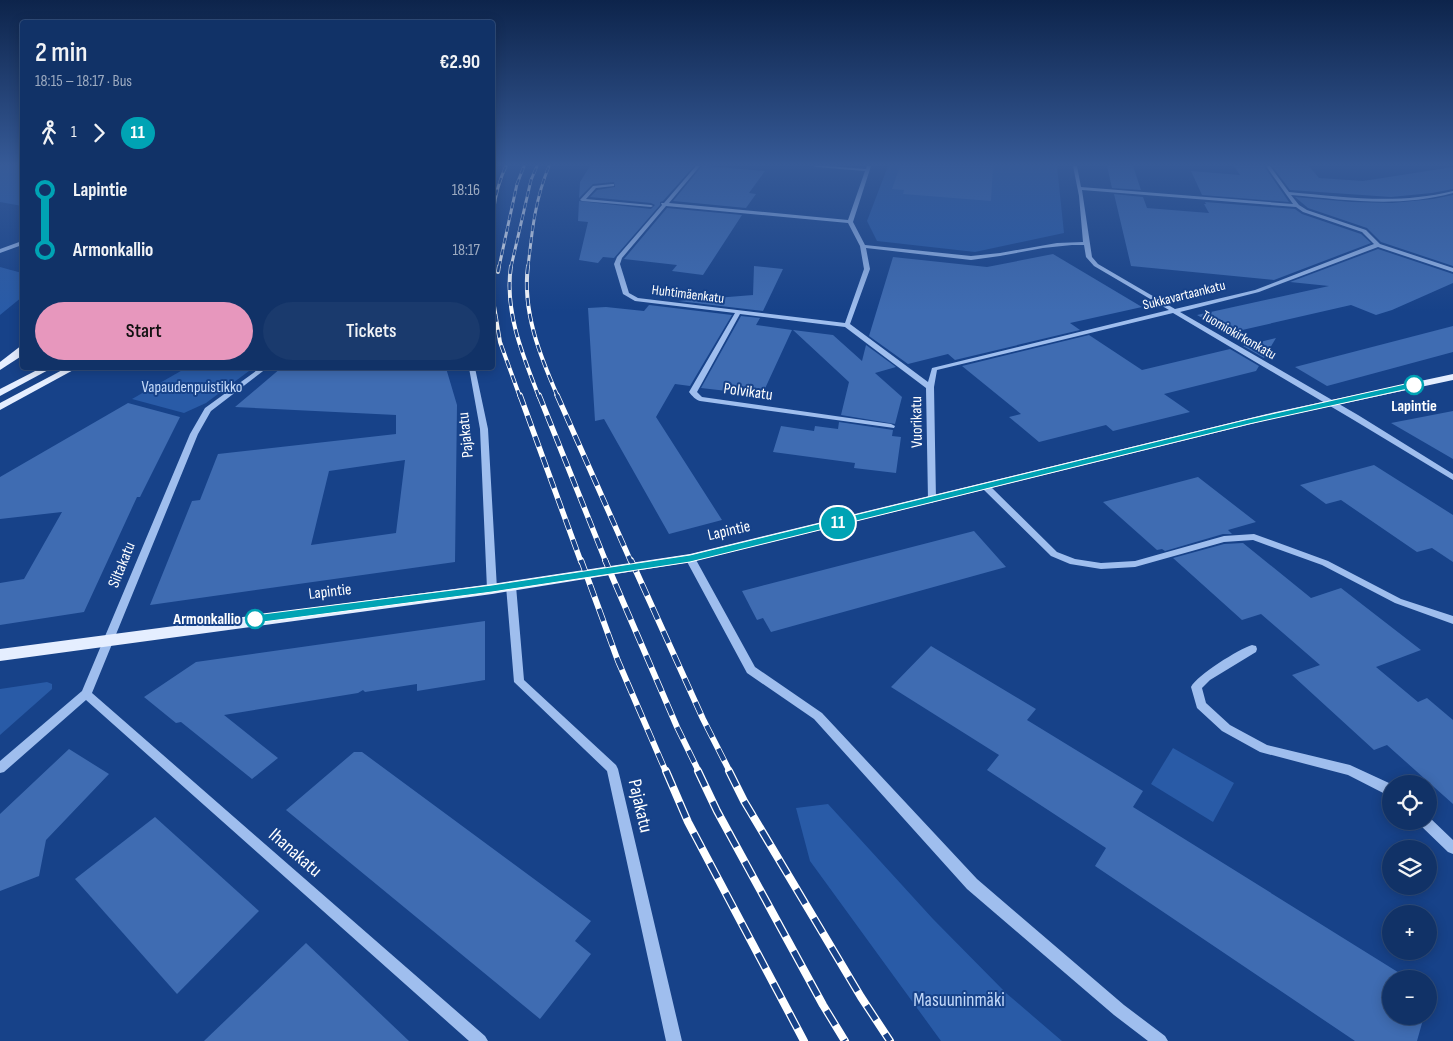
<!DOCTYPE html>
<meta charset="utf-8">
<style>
:root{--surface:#113267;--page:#1a3a6d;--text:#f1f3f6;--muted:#9caac0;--line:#304d7b;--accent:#e797bd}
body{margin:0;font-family:"Sofia Sans Condensed",sans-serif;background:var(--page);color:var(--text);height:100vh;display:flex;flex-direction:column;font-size:19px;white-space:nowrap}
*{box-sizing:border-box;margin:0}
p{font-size:16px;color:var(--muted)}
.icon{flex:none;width:28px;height:28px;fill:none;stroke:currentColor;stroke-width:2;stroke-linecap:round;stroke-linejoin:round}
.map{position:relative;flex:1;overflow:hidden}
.drawer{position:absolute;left:20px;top:20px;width:475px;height:350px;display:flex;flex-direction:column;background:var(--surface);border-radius:5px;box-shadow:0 2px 12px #0003,0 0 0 1px var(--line)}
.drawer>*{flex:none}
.badge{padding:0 10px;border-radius:16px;font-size:18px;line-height:32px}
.controls{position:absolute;left:1382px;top:775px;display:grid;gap:10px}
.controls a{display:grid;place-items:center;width:55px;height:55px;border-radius:50%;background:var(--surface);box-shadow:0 2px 12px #0003,0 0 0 1px var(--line);font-size:25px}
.map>.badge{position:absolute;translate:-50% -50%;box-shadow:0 0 0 2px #fff}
.legs{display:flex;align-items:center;gap:8px;height:55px;padding:0 15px;font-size:16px}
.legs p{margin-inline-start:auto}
.headline{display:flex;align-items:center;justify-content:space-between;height:85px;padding:0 15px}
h1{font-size:28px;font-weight:600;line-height:38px}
.cta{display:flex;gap:10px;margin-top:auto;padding:10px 15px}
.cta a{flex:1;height:58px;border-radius:30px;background:var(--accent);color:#111;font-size:20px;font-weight:600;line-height:58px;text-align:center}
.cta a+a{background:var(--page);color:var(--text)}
ul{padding:0 15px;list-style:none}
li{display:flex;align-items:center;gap:18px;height:60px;font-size:19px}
li i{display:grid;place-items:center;width:8px;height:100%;margin:0 6px;background:currentColor}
li i::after{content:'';width:12px;height:12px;margin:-6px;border:4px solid;border-radius:50%;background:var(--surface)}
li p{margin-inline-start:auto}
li:first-child i{background:linear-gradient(#0000 50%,currentColor 0)}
li:last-child i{background:linear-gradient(currentColor 50%,#0000 0)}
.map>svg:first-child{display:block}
.green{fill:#295ba7}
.building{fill:#3f6cb2;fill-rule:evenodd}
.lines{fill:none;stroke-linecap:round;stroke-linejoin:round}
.minor{fill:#9fbeee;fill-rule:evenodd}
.major{fill:#e5eeff;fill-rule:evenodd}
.rail-far4-casing{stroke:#fff;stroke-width:3}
.rail-far3-casing{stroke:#fff;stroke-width:4}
.rail-far2-casing{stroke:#fff;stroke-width:5.5}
.rail-far1-casing{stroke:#fff;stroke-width:6}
.rail-casing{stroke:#fff;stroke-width:8}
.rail-far4{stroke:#174289;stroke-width:2;stroke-dasharray:6;stroke-linecap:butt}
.rail-far3{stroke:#174289;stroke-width:2.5;stroke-dasharray:8;stroke-linecap:butt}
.rail-far2{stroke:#174289;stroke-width:4;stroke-dasharray:11;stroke-linecap:butt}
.rail-far1{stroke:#174289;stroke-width:4.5;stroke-dasharray:13;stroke-linecap:butt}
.rail{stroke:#174289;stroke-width:5.5;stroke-dasharray:17;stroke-linecap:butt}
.line-1{fill:#00a3b4;stroke:#fff}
.stop-1-dot{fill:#fff;stroke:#00a3b4;stroke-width:2.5}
.labels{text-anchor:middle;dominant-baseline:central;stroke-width:4;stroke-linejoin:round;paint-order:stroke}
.far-street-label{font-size:14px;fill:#fff;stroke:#174289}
.park-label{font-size:16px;fill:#c4dafa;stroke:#174289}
.street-label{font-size:16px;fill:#fff;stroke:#174289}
.stop-label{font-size:16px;font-weight:bold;fill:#fff;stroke:#174289}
.near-street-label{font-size:19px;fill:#fff;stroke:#174289}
.near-park-label{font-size:19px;fill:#c4dafa;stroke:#174289}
</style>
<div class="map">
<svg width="1453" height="1041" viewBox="0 0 1453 1041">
<rect width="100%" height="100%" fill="#174289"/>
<g class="green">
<path d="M 0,166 L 22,166 L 22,206 L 0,202 Z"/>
<path d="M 888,166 L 1057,166 L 1064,233 L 975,252 L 877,241 L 867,221 Z"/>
<path d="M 0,267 L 22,273 L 22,297 L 0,315 Z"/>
<path d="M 186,368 L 253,368 L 206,403 L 184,413 L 132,399 Z"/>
<path d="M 47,682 L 52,684 L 52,689 L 0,735 L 0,689 Z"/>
<path d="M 1173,748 L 1234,783 L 1213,822 L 1151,784 Z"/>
<path d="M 828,804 L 933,919 L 1006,993 L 1062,1041 L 941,1041 L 810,861 L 796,808 Z"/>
</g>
<g class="building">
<path d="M 590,166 L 694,166 L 663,201 L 660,202 L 660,205 L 614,258 L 603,257 L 598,263 L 579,260 L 588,222 L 578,221 L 579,201 L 651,209 L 655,205 L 651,203 L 590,197 L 597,190 L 615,187 L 614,182 L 593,184 L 579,198 L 580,182 Z"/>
<path d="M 702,166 L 706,166 L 765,171 L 749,193 L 756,194 L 746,208 L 673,201 Z"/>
<path d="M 900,166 L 993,166 L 991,201 L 903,194 L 904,190 L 892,189 Z"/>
<path d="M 1107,166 L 1133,166 L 1141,190 L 1112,188 Z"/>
<path d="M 1234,166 L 1264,166 L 1289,202 L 1202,195 L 1191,171 L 1240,175 Z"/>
<path d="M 1272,166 L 1309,166 L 1319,178 L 1363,181 L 1453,167 L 1453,189 L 1432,193 L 1391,197 L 1290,190 Z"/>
<path d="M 1114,194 L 1143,197 L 1147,208 L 1209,213 L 1204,204 L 1206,204 L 1205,202 L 1295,209 L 1302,214 L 1361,234 L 1371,243 L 1274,280 L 1131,266 Z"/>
<path d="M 1453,195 L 1453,266 L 1381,242 L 1367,228 L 1308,208 L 1295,197 L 1352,202 L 1392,203 L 1433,199 Z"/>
<path d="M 667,208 L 742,215 L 703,275 L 672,271 L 677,265 L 624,259 Z"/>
<path d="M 1378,249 L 1453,274 L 1453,283 L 1392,310 L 1376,315 L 1351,305 L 1229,333 L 1197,315 L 1329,286 L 1290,282 Z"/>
<path d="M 1053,254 L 1142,307 L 1070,323 L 1080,330 L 955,360 L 948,354 L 908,364 L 869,336 L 893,257 L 987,267 Z"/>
<path d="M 754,266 L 783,269 L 763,311 L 678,301 L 753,295 Z"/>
<path d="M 649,305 L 732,315 L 690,386 L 675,384 L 656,417 L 722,520 L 669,534 L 604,419 L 595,421 L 588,308 L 606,307 L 644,311 Z"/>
<path d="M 741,316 L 760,318 L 756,325 L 792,330 L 762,395 L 701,388 Z"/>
<path d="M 1453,326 L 1453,352 L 1327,386 L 1295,367 Z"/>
<path d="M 793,330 L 833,335 L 862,361 L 866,345 L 896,367 L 875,373 L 902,397 L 895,424 L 841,415 L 849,382 Z"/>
<path d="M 1089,335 L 1142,370 L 1230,349 L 1259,366 L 1256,371 L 1164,394 L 1190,412 L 1113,431 L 1106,425 L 1039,442 L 1009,417 L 1021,414 L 962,366 Z"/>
<path d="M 1276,338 L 1264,358 L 1243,346 Z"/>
<path d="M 281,368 L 446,368 L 457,405 L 455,562 L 150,605 L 192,501 L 200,500 L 218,454 L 396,434 L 396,415 L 235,407 ZM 405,460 L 396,533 L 311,545 L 329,471 Z"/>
<path d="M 128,403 L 180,417 L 140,497 L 137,497 L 84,612 L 0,625 L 0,583 L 24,579 L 62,512 L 0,519 L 0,477 Z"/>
<path d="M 1453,411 L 1453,459 L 1391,423 Z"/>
<path d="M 839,422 L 893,430 L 892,436 L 901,437 L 896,473 L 854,468 L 855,463 L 773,452 L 781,426 L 814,431 L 815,426 L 838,429 Z"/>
<path d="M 1374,465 L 1453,515 L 1453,562 L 1432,548 L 1417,552 L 1341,500 L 1326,504 L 1300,485 Z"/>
<path d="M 1198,477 L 1256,522 L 1228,530 L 1232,534 L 1223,534 L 1165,551 L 1162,549 L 1157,550 L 1103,502 Z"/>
<path d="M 974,531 L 1006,567 L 771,632 L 763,618 L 757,620 L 742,591 Z"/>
<path d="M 1243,543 L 1311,598 L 1341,588 L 1421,650 L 1376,667 L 1418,702 L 1427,698 L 1453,720 L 1453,804 L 1387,745 L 1374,750 L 1292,675 L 1320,665 L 1261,614 L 1242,620 L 1173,558 L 1224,544 Z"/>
<path d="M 485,621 L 485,680 L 417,691 L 417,684 L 365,692 L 363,690 L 358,693 L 224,715 L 278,758 L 252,779 L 181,722 L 176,723 L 144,697 L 196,662 Z"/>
<path d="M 931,646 L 1036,709 L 1027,720 L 1143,791 L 1133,807 L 1409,979 L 1391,979 L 1391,1016 L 1424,1016 L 1417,1041 L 1355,1041 L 1095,866 L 1106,848 L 987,770 L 999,755 L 891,687 Z"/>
<path d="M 69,749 L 109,774 L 46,840 L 39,876 L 0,891 L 0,814 Z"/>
<path d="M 354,752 L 362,752 L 591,921 L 575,941 L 591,954 L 540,1019 L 286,810 Z"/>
<path d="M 155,817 L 259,911 L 177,994 L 75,879 Z"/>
<path d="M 306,943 L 409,1041 L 204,1041 Z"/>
</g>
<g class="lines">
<g class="minor">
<path d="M 696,166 L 700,166 L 669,203 L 848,220 L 865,171 L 816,167 L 814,166 L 827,166 L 866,169 L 867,166 L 871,166 L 853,222 L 865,245 L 971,256 L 1000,253 L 1057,243 L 1083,242 L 1079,196 L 1073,166 L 1077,166 L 1081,187 L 1293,204 L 1266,166 L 1270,166 L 1289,192 C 1346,197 1396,205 1453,191 L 1453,193 C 1398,208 1347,200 1291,195 L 1299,205 L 1307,210 L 1366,230 L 1380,244 L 1453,268 L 1453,272 L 1378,247 L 1259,292 L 1180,312 L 1358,415 L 1453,474 L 1453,480 L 1352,419 L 1173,313 L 937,370 L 934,387 L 936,500 L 932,503 L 929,502 L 928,500 L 926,388 L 845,327 L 740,314 L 697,392 L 702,397 L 891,424 L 895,426 L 894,428 L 700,401 C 696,400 692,396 689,392 L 735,313 L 635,301 L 623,294 L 614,264 L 617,257 L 662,205 L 661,203 L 664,203 ZM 1082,190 L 1296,207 L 1303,212 L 1362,232 L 1374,244 L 1255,290 L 1175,309 L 1098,264 L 1092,257 ZM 666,206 L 848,223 L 860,246 L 864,269 L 845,323 L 638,298 L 629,293 L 620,264 L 622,258 ZM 1072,245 L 1084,245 L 1086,257 L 1094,266 L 1169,310 L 932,368 L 928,382 L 850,324 L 870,269 L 866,248 L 971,260 L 1000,256 L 1043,248 Z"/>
<path d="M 612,184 L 614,184 L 614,186 L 596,188 L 586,199 L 651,205 L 653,206 L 651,207 L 582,201 L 580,200 L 593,186 Z"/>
<path d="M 22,241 L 22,245 L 0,253 L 0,249 Z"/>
<path d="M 260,368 L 267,368 L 211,411 L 198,434 L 92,693 L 485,1036 L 488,1041 L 469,1041 L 86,700 L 4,772 L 0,773 L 0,761 L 82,691 L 190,434 L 205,408 Z"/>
<path d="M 469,368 L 475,368 L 488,429 L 497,589 L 495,591 L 489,591 L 487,589 L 480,429 Z"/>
<path d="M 985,483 L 988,484 L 1057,552 L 1075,559 L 1101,563 L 1135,561 L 1224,536 L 1254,534 L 1328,561 L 1401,599 L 1453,616 L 1453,624 L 1395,603 L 1322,565 L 1253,540 L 1224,542 L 1135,567 L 1101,569 L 1070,564 L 1051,556 L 982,488 L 981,486 Z"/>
<path d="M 690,555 L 695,558 L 755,667 L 822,713 L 977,879 L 1124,1005 L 1165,1036 L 1168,1041 L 1148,1041 L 1114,1015 L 967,889 L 814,719 L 747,673 L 685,558 Z"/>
<path d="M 511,583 L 514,584 L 516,586 L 524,680 L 616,765 L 618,769 L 682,1041 L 666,1041 L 607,771 L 514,682 L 506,586 L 508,584 Z"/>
<path d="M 1252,645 L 1256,646 L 1257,649 L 1256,652 L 1210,680 L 1202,688 L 1206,703 L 1230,725 L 1267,745 L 1350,765 L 1389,783 L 1391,785 L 1391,797 L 1348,775 L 1260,752 L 1222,731 L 1197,708 L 1191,687 C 1197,675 1239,649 1252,645 Z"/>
<path d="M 1429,817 L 1453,840 L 1453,854 L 1448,852 L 1420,825 L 1418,821 L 1429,821 Z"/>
</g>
<g class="major">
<path d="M 22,345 L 22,354 L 20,357 L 0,370 L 0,362 Z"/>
<path d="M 41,368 L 52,368 L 0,396 L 0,389 Z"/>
<path d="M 66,368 L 77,368 L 0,410 L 0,403 Z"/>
<path d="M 1453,374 L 1453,380 L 1267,420 L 690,562 L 492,594 L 0,661 L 0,649 L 492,584 L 690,554 L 1267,414 Z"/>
</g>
<g class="rail-far4-casing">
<g id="rail-far4">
<path d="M 494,267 C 493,228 489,203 506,166"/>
<path d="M 499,267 L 517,184 L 524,166"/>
<path d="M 511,267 L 531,180 L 537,166"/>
<path d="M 528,267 C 532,231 535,200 549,166"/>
</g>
</g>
<g class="rail-far3-casing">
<g id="rail-far3">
<path d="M 494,266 L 494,306 L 500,342 L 520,397"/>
<path d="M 511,266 C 504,311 523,356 539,397"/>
<path d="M 528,266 C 522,311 540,356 558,397"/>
<path d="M 498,272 L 499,266"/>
</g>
</g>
<g class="rail-far2-casing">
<g id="rail-far2">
<path d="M 520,395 L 581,562"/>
<path d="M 539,395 L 606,562"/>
<path d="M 557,395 L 631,562"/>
</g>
</g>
<g class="rail-far1-casing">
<g id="rail-far1">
<path d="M 581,560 L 618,661 L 666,772"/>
<path d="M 605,560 L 677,727 L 699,772"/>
<path d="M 631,560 L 703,719 L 730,772"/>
</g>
</g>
<g class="rail-casing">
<g id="rail">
<path d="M 666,771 L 688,822 L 804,1041"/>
<path d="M 698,771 L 717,811 L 823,1005 L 845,1041"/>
<path d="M 729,771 L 744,801 L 861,997 L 890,1041"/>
</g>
</g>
<use href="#rail-far4" class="rail-far4"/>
<use href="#rail-far3" class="rail-far3"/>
<use href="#rail-far2" class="rail-far2"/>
<use href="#rail-far1" class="rail-far1"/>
<use href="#rail" class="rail"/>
</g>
<linearGradient id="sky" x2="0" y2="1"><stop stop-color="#0d244b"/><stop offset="0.53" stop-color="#365a97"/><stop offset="1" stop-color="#365a97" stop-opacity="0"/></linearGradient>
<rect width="1453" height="311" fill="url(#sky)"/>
<path class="line-1" d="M 1414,382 L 1417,383 L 1417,387 L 1249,424 L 690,562 L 492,592 L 255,623 L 249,619 L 255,615 L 492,585 L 690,555 L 1249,419 Z"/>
<g class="stop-1-dot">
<circle cx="1414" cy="385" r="9"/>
<circle cx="255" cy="619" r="9"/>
</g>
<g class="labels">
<g class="far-street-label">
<text transform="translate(688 294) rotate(7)">Huhtimäenkatu</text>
<text transform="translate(1184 295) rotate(-14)">Sukkavartaankatu</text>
<text transform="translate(1239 335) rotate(30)">Tuomiokirkonkatu</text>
</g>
<g class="park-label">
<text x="192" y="387">Vapaudenpuistikko</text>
</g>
<g class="street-label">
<text transform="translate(748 392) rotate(8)">Polvikatu</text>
<text transform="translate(917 422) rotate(-91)">Vuorikatu</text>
<text transform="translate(466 435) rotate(-96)">Pajakatu</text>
<text transform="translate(729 531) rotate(-13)">Lapintie</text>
<text transform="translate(122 565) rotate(-68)">Siltakatu</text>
<text transform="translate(330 592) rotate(-7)">Lapintie</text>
</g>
<g class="stop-label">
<text x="1414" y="406">Lapintie</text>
<text x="241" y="619" text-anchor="end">Armonkallio</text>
</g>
<g class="near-street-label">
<text transform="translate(640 806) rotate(77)">Pajakatu</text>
<text transform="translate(295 853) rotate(41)">Ihanakatu</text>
</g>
<g class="near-park-label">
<text x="959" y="1000">Masuuninmäki</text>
</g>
</g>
</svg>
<div class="controls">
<a><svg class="icon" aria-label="locate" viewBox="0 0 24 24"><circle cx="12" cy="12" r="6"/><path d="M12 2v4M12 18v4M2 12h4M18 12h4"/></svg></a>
<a><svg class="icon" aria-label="layers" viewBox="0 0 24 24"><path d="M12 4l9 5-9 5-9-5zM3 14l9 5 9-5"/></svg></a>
<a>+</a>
<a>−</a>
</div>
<b class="badge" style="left:838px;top:523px;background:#00a3b4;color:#fff">11</b>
<section class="drawer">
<div class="headline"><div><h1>2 min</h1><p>18:15 – 18:17 · Bus</p></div><b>€2.90</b></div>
<div class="legs"><svg class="icon" aria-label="walk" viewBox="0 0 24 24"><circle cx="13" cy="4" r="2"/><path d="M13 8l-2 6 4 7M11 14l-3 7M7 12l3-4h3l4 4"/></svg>1<svg class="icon" aria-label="forward" viewBox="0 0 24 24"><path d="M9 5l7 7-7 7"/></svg><b class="badge" style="background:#00a3b4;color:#fff">11</b></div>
<ul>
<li><i style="color:#00a3b4"></i><b>Lapintie</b><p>18:16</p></li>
<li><i style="color:#00a3b4"></i><b>Armonkallio</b><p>18:17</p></li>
</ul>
<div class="cta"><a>Start</a><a>Tickets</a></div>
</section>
</div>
